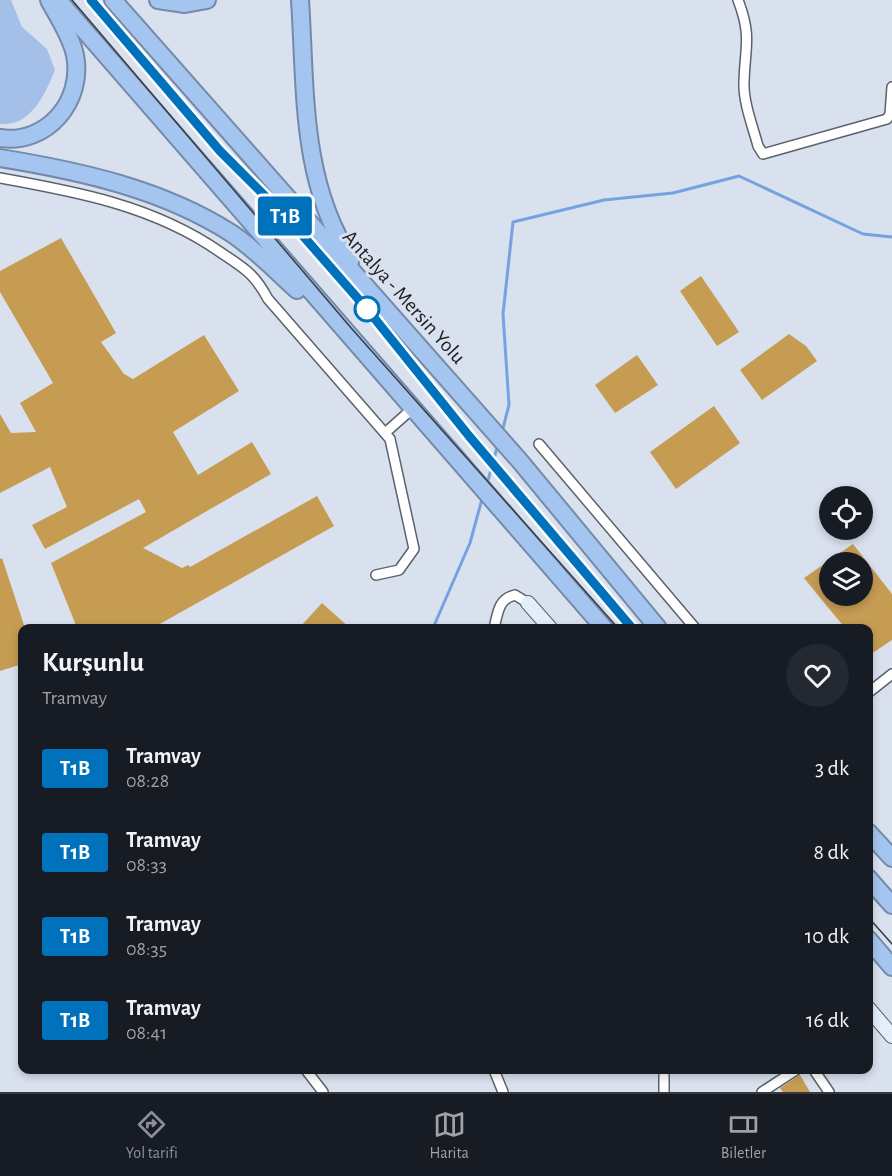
<!DOCTYPE html>
<html lang="tr">
<meta charset="utf-8">
<style>
:root{--surface:#171b24;--page:#242831;--text:#f1f3f6;--muted:#9ea1a6;--line:#363941;--accent:#8c9099}
body{margin:0;font-family:"Alegreya Sans",sans-serif;background:var(--page);color:var(--text);height:100vh;display:flex;flex-direction:column;font-size:22px;white-space:nowrap}
*{box-sizing:border-box;margin:0}
p{font-size:20px;color:var(--muted)}
.icon{flex:none;width:33px;height:33px;fill:none;stroke:currentColor;stroke-width:2;stroke-linecap:round;stroke-linejoin:round}
.map{position:relative;flex:1;overflow:hidden}
.side{position:absolute;left:18px;top:624px;width:855px;height:450px;display:flex;flex-direction:column;background:var(--surface);border-radius:12px;box-shadow:0 3px 9px #0003}
.side>*{flex:none}
.badge{padding:0 12px;border-radius:4px;font-size:21px;line-height:39px}
.tools{position:absolute;left:819px;top:486px;display:grid;gap:12px}
.tools a{display:grid;place-items:center;width:54px;height:54px;border-radius:50%;background:var(--surface);box-shadow:0 3px 9px #0003;font-size:30px}
.map>.badge{position:absolute;translate:-50% -50%;box-shadow:0 0 0 3px #fff}
.round{display:grid;place-items:center;flex:none;width:63px;height:63px;border-radius:32px;background:var(--page)}
.headline{display:flex;align-items:center;justify-content:space-between;height:102px;padding:0 24px}
h1{font-size:28px;font-weight:700;line-height:45px}
ul{padding:0;list-style:none}
li{display:flex;align-items:center;gap:18px;height:84px;padding:0 24px}
li div{flex:1}
li b{display:block;font-size:22px}
li em{font-style:normal}
li .badge{min-width:66px;font-weight:700;text-align:center}
.dock{display:flex;justify-content:space-around;align-items:center;height:84px;border-top:2px solid var(--line);background:var(--surface);font-size:16px;color:var(--muted)}
.dock a{display:grid;justify-items:center;gap:3px}
.dock .selected{color:var(--accent)}
.map>svg:first-child{display:block}
.green{fill:#a4c0e8}
.lines{fill:none;stroke-linecap:round;stroke-linejoin:round}
.stream{stroke:#76a2e1;stroke-width:3}
.building{fill:#c69c53;fill-rule:evenodd}
.street-casing{stroke:#5b626c;stroke-width:12}
.secondary-casing{stroke:#5b626c;stroke-width:16}
.highway-casing{stroke:#748aa9;stroke-width:20}
.street{stroke:#fff;stroke-width:9}
.secondary{stroke:#e4eefb;stroke-width:14}
.highway{stroke:#a5c5f1;stroke-width:16}
.tram{stroke:#393d43;stroke-width:1.5}
.line-casing{stroke:#fff;stroke-width:14}
.line{stroke:#0072bc;stroke-width:9}
.stop-dot{fill:#fff;stroke:#0072bc;stroke-width:3}
.labels{text-anchor:middle;dominant-baseline:central;stroke-width:6;stroke-linejoin:round;paint-order:stroke}
.street-label{font-size:21px;fill:#1a1d22;stroke:#d8e1ed}
</style>
<div class="map">
<svg width="892" height="1092" viewBox="0 0 892 1092">
<rect width="100%" height="100%" fill="#d8e1ed"/>
<path class="green" d="M 0,0 L 11,0 L 22,27 L 47,49 L 55,70 C 45,94 31,127 0,124 Z"/>
<g class="lines">
<g class="stream">
<path d="M 502,432 L 509,405 L 503,314 L 513,222 L 604,200 L 673,193 L 739,176 L 863,234 L 892,237"/>
<path d="M 487,484 L 498,444"/>
<path d="M 433,628 L 470,543 L 482,499"/>
</g>
</g>
<g class="building">
<path d="M 61,238 L 116,333 L 101,342 L 124,374 L 133,379 L 204,335 L 239,391 L 173,432 L 198,475 L 252,442 L 271,474 L 143,548 L 182,568 L 188,565 L 190,567 L 317,496 L 334,526 L 158,625 L 160,628 L 77,628 L 51,563 L 146,512 L 139,499 L 45,549 L 32,525 L 67,507 L 50,467 L 0,493 L 0,414 L 11,433 L 36,432 L 20,403 L 53,383 L 0,292 L 0,271 Z"/>
<path d="M 701,276 L 739,332 L 717,346 L 680,291 Z"/>
<path d="M 789,334 L 806,346 L 817,361 L 762,400 L 740,370 Z"/>
<path d="M 637,355 L 658,385 L 615,413 L 595,385 Z"/>
<path d="M 714,406 L 740,443 L 676,489 L 650,452 Z"/>
<path d="M 853,544 L 892,594 L 892,640 L 868,656 L 868,628 L 845,628 L 804,578 ZM 830,562 L 862,562 L 862,596 L 830,596 Z"/>
<path d="M 2,558 L 25,628 L 22,628 L 22,664 L 0,671 L 0,559 Z"/>
<path d="M 322,603 L 350,628 L 299,628 Z"/>
<path d="M 800,1075 L 810,1092 L 783,1092 L 780,1088 Z"/>
</g>
<g class="lines">
<g class="street-casing">
<g id="street">
<path d="M 738,0 C 752,37 745,46 744,82 C 743,102 753,127 758,146 L 763,154 L 887,119 L 890,114 L 892,87"/>
<path d="M 0,178 C 78,192 154,206 220,252 C 244,268 254,273 268,299 L 390,439 L 414,549 L 399,570 L 376,575"/>
<path d="M 385,433 L 412,409"/>
<path d="M 539,444 L 695,628"/>
<path d="M 494,628 C 498,613 498,599 515,595 L 528,603"/>
<path d="M 868,693 L 892,674"/>
<path d="M 306,1070 L 323,1092"/>
<path d="M 494,1070 L 503,1092"/>
<path d="M 814,1070 L 829,1092"/>
<path d="M 664,1092 L 664,1070"/>
<path d="M 762,1092 L 796,1070"/>
</g>
</g>
<g class="secondary-casing">
<g id="secondary">
<path d="M 528,603 L 550,628"/>
<path d="M 868,1008 L 892,1036"/>
</g>
</g>
<g class="highway-casing">
<g id="highway">
<path d="M 58,0 L 604,628"/>
<path d="M 113,0 L 519,460 L 658,628"/>
<path d="M 158,0 L 185,4 L 207,0"/>
<path d="M 300,0 C 306,89 300,181 351,259"/>
<path d="M 0,138 C 47,145 84,101 75,55 C 71,36 58,17 49,0"/>
<path d="M 0,158 C 80,171 162,189 231,233 C 255,249 276,271 297,290"/>
<path d="M 868,832 L 892,858"/>
<path d="M 868,878 L 892,905"/>
<path d="M 868,939 L 892,967"/>
</g>
</g>
<use href="#street" class="street"/>
<use href="#secondary" class="secondary"/>
<use href="#highway" class="highway"/>
<g class="tram">
<path d="M 72,0 L 352,329 L 618,628"/>
<path d="M 91,0 L 220,151 L 290,221 L 367,309 L 469,436 L 632,628"/>
<path d="M 868,917 L 892,944"/>
</g>
</g>
<g class="lines">
<g class="line-casing">
<path id="line" d="M 91,0 L 220,151 L 290,221 L 367,309 L 469,436 L 632,628"/>
</g>
<use href="#line" class="line"/>
</g>
<circle class="stop-dot" cx="367" cy="309" r="12"/>
<g class="labels">
<g class="street-label">
<text transform="translate(404 297) rotate(48)">Antalya - Mersin Yolu</text>
</g>
</g>
</svg>
<div class="tools">
<a><svg class="icon" aria-label="locate" viewBox="0 0 24 24"><circle cx="12" cy="12" r="6"/><path d="M12 2v4M12 18v4M2 12h4M18 12h4"/></svg></a>
<a><svg class="icon" aria-label="layers" viewBox="0 0 24 24"><path d="M12 4l9 5-9 5-9-5zM3 14l9 5 9-5"/></svg></a>
</div>
<b class="badge" style="left:285px;top:216px;background:#0072bc;color:#fff">T1B</b>
<section class="side">
<div class="headline"><div><h1>Kurşunlu</h1><p>Tramvay</p></div><a class="round"><svg class="icon" aria-label="heart" viewBox="0 0 24 24"><path d="M12 20l-8-8c-3-5 5-10 8-4 3-6 11-1 8 4z"/></svg></a></div>
<ul>
<li><span class="badge" style="background:#0072bc;color:#fff">T1B</span><div><b>Tramvay</b><p>08:28</p></div><em>3 dk</em></li>
<li><span class="badge" style="background:#0072bc;color:#fff">T1B</span><div><b>Tramvay</b><p>08:33</p></div><em>8 dk</em></li>
<li><span class="badge" style="background:#0072bc;color:#fff">T1B</span><div><b>Tramvay</b><p>08:35</p></div><em>10 dk</em></li>
<li><span class="badge" style="background:#0072bc;color:#fff">T1B</span><div><b>Tramvay</b><p>08:41</p></div><em>16 dk</em></li>
</ul>
</section>
</div>
<nav class="dock">
<a class="selected"><svg class="icon" aria-label="directions" viewBox="0 0 24 24"><path d="M12 3l9 9-9 9-9-9zM9 14v-3h6M13 9l2 2-2 2"/></svg>Yol tarifi</a>
<a><svg class="icon" aria-label="map" viewBox="0 0 24 24"><path d="M3 6l6-2 6 2 6-2v14l-6 2-6-2-6 2zM9 4v14M15 6v14"/></svg>Harita</a>
<a><svg class="icon" aria-label="tickets" viewBox="0 0 24 24"><path d="M3 7h18v10H3zM15 7v10"/></svg>Biletler</a>
</nav>
